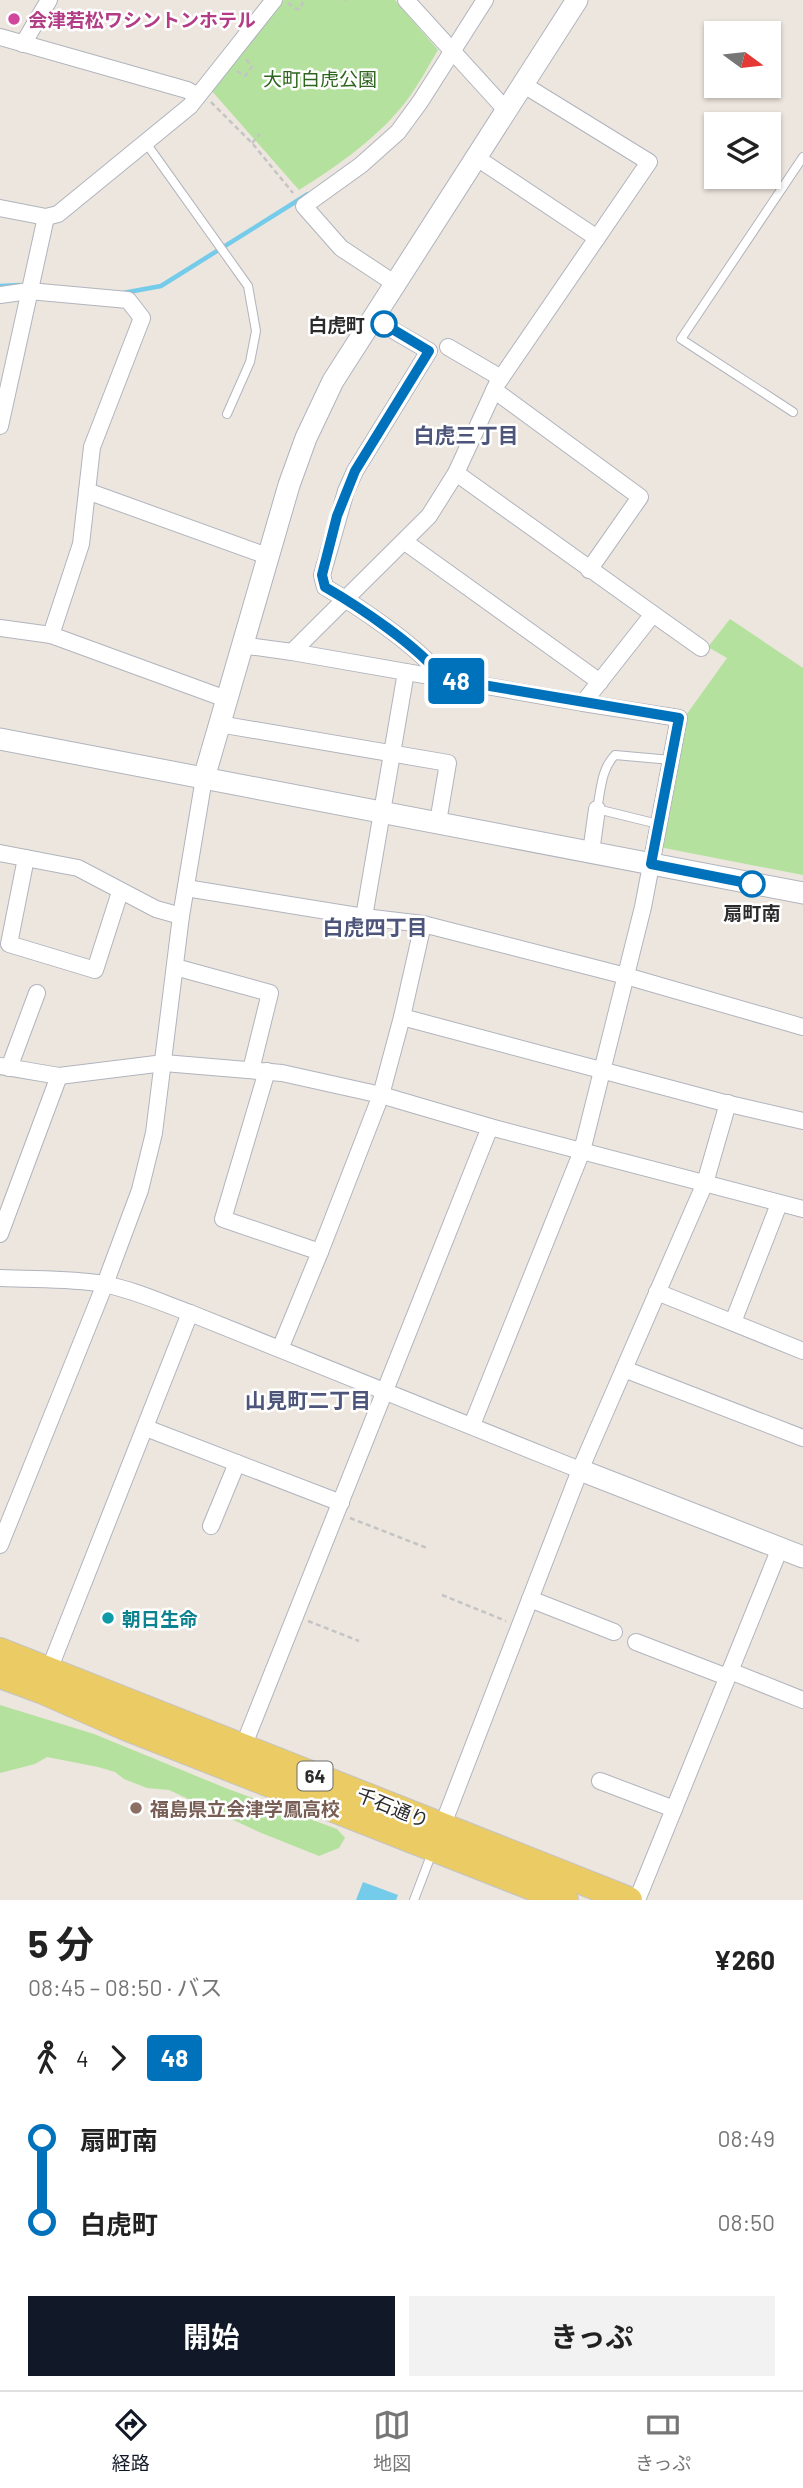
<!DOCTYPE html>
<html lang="ja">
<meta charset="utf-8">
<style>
:root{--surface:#fff;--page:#f2f2f2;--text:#222;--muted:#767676;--line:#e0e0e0;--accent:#111827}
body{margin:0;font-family:Barlow,"Noto Sans JP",sans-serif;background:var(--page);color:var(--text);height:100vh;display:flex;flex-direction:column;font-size:26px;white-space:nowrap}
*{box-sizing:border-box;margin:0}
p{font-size:23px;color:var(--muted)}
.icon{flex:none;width:38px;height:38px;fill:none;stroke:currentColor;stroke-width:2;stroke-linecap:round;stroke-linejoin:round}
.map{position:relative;height:1900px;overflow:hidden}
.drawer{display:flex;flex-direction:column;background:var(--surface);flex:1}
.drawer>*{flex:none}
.badge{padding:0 14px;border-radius:5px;font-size:24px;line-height:46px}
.needle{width:46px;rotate:105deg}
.fabs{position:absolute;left:704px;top:21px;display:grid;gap:14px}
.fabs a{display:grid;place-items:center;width:77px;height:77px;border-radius:0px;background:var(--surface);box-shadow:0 2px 5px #0004;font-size:35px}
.map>.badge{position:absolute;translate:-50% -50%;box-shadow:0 0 0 4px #fff}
.legs{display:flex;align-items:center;gap:10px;height:77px;padding:0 28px;font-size:23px}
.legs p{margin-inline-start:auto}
.headline{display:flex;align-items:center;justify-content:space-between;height:119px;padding:0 28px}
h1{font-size:38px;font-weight:700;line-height:52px}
.action{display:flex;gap:14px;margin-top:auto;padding:14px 28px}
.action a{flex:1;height:80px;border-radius:0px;background:var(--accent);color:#fff;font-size:28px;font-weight:700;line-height:80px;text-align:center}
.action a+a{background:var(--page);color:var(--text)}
ul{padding:0 28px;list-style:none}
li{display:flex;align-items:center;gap:24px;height:84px;font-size:26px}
li i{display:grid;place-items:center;width:10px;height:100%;margin:0 9px;background:currentColor}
li i::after{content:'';width:18px;height:18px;margin:-9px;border:5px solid;border-radius:50%;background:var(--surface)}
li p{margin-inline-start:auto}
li:first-child i{background:linear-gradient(#0000 50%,currentColor 0)}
li:last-child i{background:linear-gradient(currentColor 50%,#0000 0)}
.tabs{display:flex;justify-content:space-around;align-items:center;height:98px;border-top:2px solid var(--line);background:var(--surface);font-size:19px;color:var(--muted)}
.tabs a{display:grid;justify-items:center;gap:4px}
.tabs .active{color:var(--accent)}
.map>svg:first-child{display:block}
.green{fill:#b4e19d}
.water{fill:#75cbea}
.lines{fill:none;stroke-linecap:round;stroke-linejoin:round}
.stream{stroke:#75cbea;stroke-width:4.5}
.service-casing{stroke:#b1b4be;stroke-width:10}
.minor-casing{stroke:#b1b4be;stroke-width:18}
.tertiary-casing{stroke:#b1b4be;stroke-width:23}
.primary-casing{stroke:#c4c4c4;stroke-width:28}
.path{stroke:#c4c4c4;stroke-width:2.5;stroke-dasharray:5 3.5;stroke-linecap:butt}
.service{stroke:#fff;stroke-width:8}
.minor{stroke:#fff;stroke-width:16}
.tertiary{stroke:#fff;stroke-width:21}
.primary{stroke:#ebcc64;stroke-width:26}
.line-1-casing{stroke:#fff;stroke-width:16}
.line-1{stroke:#0072bc;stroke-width:10}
.hotel-dot{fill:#d1479c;stroke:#fff;stroke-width:2.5}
.stop-1-dot{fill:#fff;stroke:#0072bc;stroke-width:3.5}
.culture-dot{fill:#0f9aa8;stroke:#fff;stroke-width:2.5}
.education-dot{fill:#8d6e63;stroke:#fff;stroke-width:2.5}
.labels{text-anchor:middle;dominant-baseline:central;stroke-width:5;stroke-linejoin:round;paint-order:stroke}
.shield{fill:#fff;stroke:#6b6b6b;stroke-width:2}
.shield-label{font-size:18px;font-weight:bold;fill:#2b2b2b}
.hotel-label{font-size:19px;font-weight:bold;fill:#b23c85;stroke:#fff;text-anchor:start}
.park-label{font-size:19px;fill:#2d661d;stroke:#fff}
.stop-label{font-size:19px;font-weight:bold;fill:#2b2b2b;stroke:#fff;text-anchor:end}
.culture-label{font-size:19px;font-weight:bold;fill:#0d838f;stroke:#fff;text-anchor:start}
.street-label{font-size:19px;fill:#2b2b2b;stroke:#fff}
.education-label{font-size:19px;font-weight:bold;fill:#785e54;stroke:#fff;text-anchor:start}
.neighbourhood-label{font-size:21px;font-weight:bold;fill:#4d557b;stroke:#fff}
</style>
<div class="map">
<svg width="803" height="1900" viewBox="0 0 803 1900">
<rect width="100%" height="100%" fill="#ece6de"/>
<g class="green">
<path d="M 284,0 L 395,0 L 438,50 C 429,65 420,82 410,96 C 382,135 339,165 299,190 L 211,90 Z"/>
<path d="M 730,619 L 803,668 L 803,875 L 659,847 L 684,718 L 727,658 L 708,647 Z"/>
<path d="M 0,1705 L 94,1734 L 228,1789 L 337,1829 L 345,1838 L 339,1848 L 319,1856 L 259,1832 L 169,1790 L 147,1788 L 124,1779 L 115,1772 L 98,1767 L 47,1757 L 35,1764 L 0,1773 Z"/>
</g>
<path class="water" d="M 363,1882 L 398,1895 L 396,1900 L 356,1900 Z"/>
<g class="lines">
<g class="stream">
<path d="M 0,286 L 20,285"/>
<path d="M 123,293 L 161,286 L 308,194"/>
</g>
<g class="service-casing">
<g id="service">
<path d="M 146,143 L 248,286 L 256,331 L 250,362 L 227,414"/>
<path d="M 793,412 L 681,339 L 803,157"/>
<path d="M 658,824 L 597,809 C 601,790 601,769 615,755 L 671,760"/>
<path d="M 414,1900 L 433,1850"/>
</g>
</g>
<g class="minor-casing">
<g id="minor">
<path d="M 406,0 L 507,111"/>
<path d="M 0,37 L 187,90 L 198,96"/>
<path d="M 23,44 L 49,0"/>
<path d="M 477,158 L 597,238"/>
<path d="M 0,208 L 46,217 L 58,214 L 190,106 L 274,0"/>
<path d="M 394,283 L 341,248 L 304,206 L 361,165 L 398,132 L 420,102 L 485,0"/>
<path d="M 0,295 L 29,291 L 128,300 L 142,318 L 92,447 L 81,544 L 51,635"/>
<path d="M 372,318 L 429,351 L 355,471 L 346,491 L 322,575 L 325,587 C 358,606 421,648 442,678"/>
<path d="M 448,347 L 501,378"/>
<path d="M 494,390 L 640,497 L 589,570"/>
<path d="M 0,426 L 46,217"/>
<path d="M 87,491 L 267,556"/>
<path d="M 405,542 L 600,682"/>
<path d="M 653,614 L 701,648"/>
<path d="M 0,628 L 51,635 L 226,699"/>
<path d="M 241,645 L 292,652 L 583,703 L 653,614 L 456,473"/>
<path d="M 292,652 L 429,516 L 456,473 L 497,384 L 649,162 L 524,85"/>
<path d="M 219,724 L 448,763 L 438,822"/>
<path d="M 591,852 L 597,809"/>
<path d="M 0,853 L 78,868 L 156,909 L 181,916"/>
<path d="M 26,858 L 9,944 L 95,970 L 120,892"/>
<path d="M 186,888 L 364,917 L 423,924"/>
<path d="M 364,917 L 406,672"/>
<path d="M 175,967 L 270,993 L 251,1070"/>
<path d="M 402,1017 L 721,1102 L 803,1121"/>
<path d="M 0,1066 L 59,1076 L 164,1063 L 282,1073 L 381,1095 L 490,1127 L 803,1209"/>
<path d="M 9,1068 L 37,993"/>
<path d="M 267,1071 L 223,1219 L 320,1252 L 280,1349"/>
<path d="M 0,1234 L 59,1076"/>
<path d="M 320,1252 L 381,1095 L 402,1017 L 423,924 L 626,976 L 803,1027"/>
<path d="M 0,1278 C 34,1280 69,1278 103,1284 C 132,1289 162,1303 190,1313 L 580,1470"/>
<path d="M 657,1292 L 803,1351"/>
<path d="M 733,1322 L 779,1204"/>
<path d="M 624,1369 L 803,1438"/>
<path d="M 472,1425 L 582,1151 L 643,907 L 679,718 L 583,703"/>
<path d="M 146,1428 L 341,1503"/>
<path d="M 211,1526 L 237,1463"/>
<path d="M 0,1545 L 105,1284 L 140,1190 L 154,1133 L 181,916 L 204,778"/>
<path d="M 530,1599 L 614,1632"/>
<path d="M 636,1642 L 727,1677"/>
<path d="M 49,1670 L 190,1313"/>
<path d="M 730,1671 L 803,1700"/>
<path d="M 243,1747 L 490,1127"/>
<path d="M 600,1781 L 674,1809"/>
<path d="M 440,1832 L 580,1470 L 705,1183 L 728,1103"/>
<path d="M 637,1900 L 780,1548"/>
</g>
</g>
<g class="tertiary-casing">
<g id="tertiary">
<path d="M 0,739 L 803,893"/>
<path d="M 204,778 L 289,485 L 306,438 L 333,381 L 577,0"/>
<path d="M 580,1470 L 803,1557"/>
</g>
</g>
<g class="primary-casing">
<g id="primary">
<path d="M 0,1651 L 629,1900"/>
<path d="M 0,1675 L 41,1690 L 125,1727 L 565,1900"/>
</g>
</g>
<g class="path">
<path d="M 345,1 L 346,0"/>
<path d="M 288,3 L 296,9 L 300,9 L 304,0"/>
<path d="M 237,71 L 245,76 L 252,67 L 246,59"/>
<path d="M 211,102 L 252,143 L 293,193"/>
<path d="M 252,143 L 260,134"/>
<path d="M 350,1518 L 427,1548"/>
<path d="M 442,1595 L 506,1621"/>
<path d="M 308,1621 L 359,1641"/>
</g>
<use href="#service" class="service"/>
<use href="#minor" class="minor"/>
<use href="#tertiary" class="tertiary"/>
<use href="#primary" class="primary"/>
</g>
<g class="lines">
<g class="line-1-casing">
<path id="line-1" d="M 384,324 L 429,351 L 355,471 L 337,516 L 322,575 L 325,587 C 358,606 421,648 442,678 L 679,718 L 651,864 L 752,884"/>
</g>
<use href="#line-1" class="line-1"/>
</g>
<circle class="hotel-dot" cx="14" cy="19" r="7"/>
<g class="stop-1-dot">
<circle cx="384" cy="324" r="12"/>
<circle cx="752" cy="884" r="12"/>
</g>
<circle class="culture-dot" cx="108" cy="1618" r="7"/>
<circle class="education-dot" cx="136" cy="1808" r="7"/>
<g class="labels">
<rect class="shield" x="297.5" y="1761.5" width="35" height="29" rx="5"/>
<g class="shield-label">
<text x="315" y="1776">64</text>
</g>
<g class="hotel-label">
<text x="28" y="19">会津若松ワシントンホテル</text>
</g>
<g class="park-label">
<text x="320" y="78">大町白虎公園</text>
</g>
<g class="stop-label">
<text x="365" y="324">白虎町</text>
<text x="752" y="912" text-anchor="middle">扇町南</text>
</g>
<g class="culture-label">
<text x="122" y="1618">朝日生命</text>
</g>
<g class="street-label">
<text transform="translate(393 1807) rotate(22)">千石通り</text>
</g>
<g class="education-label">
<text x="150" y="1808">福島県立会津学鳳高校</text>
</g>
<g class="neighbourhood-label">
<text x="466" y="434">白虎三丁目</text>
<text x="375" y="926">白虎四丁目</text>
<text x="308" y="1399">山見町二丁目</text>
</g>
</g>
</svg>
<div class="fabs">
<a><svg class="needle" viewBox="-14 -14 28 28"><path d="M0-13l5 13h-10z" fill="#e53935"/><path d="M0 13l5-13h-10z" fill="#767676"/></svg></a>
<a><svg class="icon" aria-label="layers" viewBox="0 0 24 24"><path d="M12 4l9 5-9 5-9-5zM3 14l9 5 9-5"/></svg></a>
</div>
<b class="badge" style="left:456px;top:681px;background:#0072bc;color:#fff">48</b>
</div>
<section class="drawer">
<div class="headline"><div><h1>5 分</h1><p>08:45 – 08:50 · バス</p></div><b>¥260</b></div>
<div class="legs"><svg class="icon" aria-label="walk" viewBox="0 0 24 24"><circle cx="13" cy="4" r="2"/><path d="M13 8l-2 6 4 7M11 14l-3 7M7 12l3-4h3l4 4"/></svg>4<svg class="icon" aria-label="forward" viewBox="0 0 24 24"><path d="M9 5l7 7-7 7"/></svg><b class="badge" style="background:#0072bc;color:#fff">48</b></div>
<ul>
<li><i style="color:#0072bc"></i><b>扇町南</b><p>08:49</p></li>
<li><i style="color:#0072bc"></i><b>白虎町</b><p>08:50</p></li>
</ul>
<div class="action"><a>開始</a><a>きっぷ</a></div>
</section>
<nav class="tabs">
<a class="active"><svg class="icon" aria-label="directions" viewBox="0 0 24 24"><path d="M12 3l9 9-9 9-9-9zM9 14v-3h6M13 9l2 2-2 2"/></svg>経路</a>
<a><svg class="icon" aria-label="map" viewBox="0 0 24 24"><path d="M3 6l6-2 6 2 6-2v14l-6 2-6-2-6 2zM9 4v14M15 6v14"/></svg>地図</a>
<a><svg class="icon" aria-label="tickets" viewBox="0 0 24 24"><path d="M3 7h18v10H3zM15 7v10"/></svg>きっぷ</a>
</nav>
